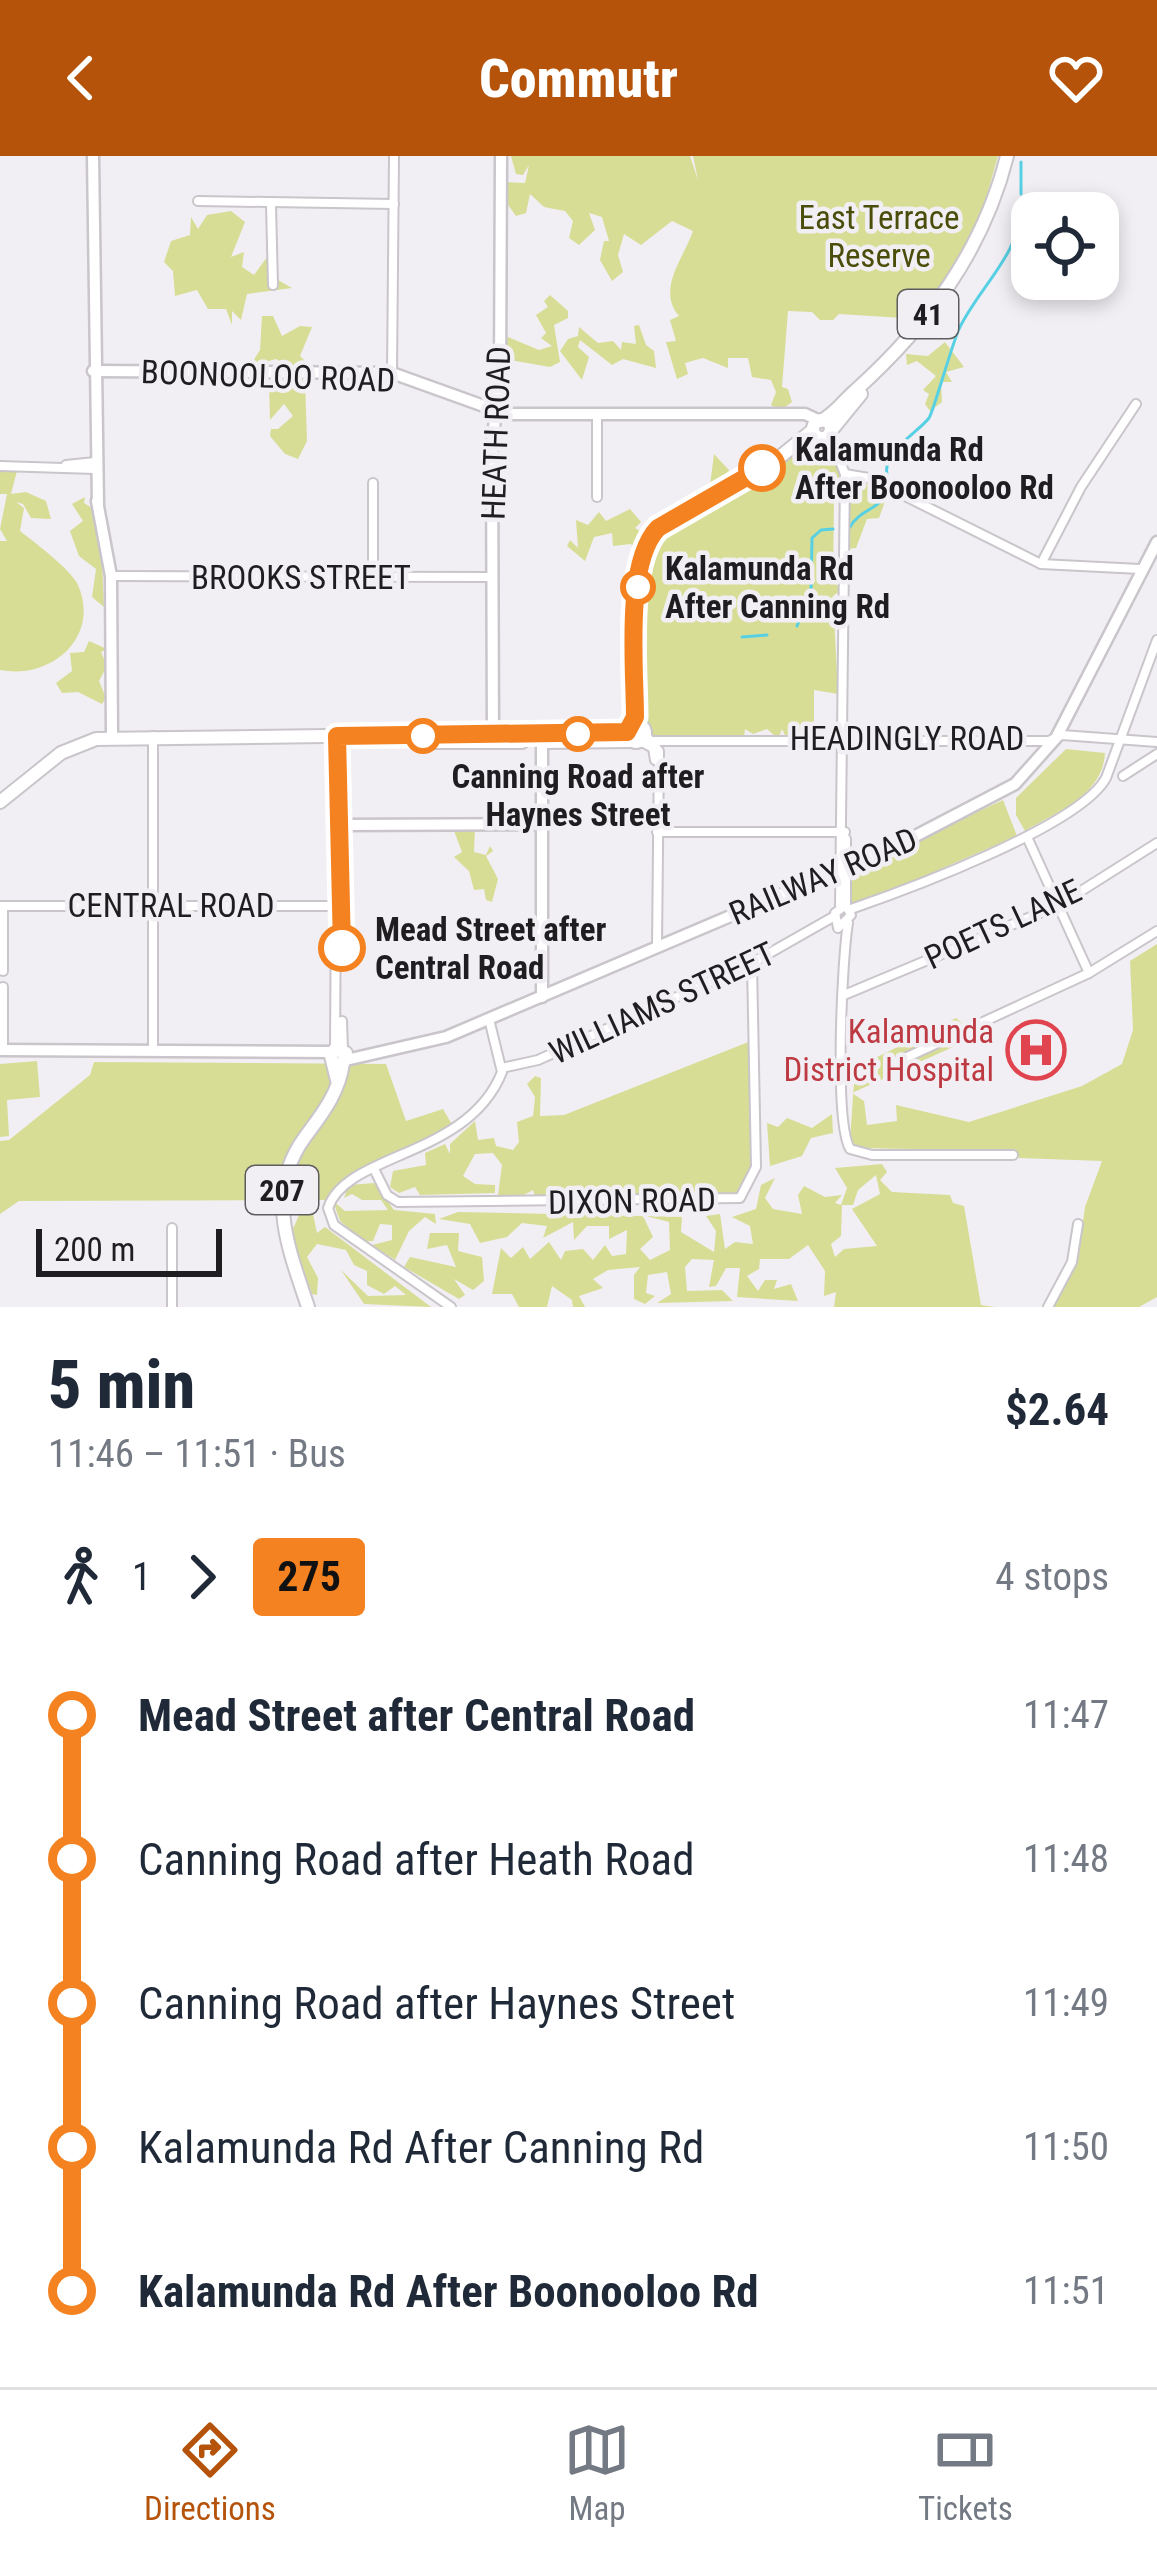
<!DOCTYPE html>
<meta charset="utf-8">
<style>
:root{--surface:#fff;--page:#f2f2f3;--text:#1f2937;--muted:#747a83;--line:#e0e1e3;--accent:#b45309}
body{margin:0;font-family:"Roboto Condensed",sans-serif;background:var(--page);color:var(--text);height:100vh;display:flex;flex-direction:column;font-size:45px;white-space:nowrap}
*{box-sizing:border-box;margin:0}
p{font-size:39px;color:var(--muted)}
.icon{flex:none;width:66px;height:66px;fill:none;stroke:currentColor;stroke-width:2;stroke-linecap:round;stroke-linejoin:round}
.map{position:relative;height:1151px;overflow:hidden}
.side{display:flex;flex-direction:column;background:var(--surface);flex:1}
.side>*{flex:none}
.badge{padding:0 24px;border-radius:9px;font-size:42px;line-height:78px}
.tools{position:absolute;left:1011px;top:36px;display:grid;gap:24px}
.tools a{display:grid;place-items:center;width:108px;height:108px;border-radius:24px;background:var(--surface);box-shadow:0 6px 18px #0003;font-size:60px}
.scale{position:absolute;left:36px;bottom:30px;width:186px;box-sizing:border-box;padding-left:12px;border:6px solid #1f1d1f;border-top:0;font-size:33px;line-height:42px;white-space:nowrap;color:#1f1d1f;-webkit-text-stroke:9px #f2eff4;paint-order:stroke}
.map>.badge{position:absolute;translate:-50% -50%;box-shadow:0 0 0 6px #fff}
.legs{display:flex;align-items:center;gap:18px;height:132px;padding:0 48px;font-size:39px}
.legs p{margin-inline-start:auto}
.overview{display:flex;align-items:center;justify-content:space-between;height:204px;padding:0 48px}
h1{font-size:66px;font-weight:800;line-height:90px}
ul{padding:0 48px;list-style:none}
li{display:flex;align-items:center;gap:42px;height:144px;font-size:45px}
li i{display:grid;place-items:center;width:18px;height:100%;margin:0 15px;background:currentColor}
li i::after{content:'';width:30px;height:30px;margin:-15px;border:9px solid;border-radius:50%;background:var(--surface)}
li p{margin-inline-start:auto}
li:first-child i{background:linear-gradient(#0000 50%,currentColor 0)}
li:last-child i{background:linear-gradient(currentColor 50%,#0000 0)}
header{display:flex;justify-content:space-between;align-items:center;height:156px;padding:0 48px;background:var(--accent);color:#fff;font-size:54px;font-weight:800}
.tabs{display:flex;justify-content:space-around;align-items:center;height:168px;border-top:3px solid var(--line);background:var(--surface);font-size:33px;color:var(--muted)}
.tabs a{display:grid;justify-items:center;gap:6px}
.tabs .on{color:var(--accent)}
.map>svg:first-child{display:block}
.green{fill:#d7dd95;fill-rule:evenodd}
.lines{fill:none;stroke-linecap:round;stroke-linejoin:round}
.stream{stroke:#58d0e4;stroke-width:3}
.street-casing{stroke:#c9c5ca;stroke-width:12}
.secondary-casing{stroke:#c9c5ca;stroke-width:15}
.primary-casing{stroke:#c9c5ca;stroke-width:16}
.street{stroke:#fff;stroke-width:8}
.secondary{stroke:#fff;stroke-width:10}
.primary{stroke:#fff;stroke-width:12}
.line-1-casing{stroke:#fff;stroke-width:27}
.line-1{stroke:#f58220;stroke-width:18}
.stop-1-dot{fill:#fff;stroke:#f58220;stroke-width:6}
.labels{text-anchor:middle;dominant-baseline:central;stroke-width:9;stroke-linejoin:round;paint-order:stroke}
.shield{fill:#f2eff4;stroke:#5e5c5f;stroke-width:3}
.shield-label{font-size:30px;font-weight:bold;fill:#1f1d1f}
.park-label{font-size:33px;fill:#4b4e0b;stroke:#f2eff4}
.street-label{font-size:33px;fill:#1f1d1f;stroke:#f2eff4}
.stop-label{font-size:33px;font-weight:bold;fill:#1f1d1f;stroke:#f2eff4;text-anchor:start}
.health-label{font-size:33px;fill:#be3a42;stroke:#f2eff4;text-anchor:end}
</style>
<header><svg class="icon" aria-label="back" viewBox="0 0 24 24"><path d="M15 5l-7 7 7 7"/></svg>Commutr<svg class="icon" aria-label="heart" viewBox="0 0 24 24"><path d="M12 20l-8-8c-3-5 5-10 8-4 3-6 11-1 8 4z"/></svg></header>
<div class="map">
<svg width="1157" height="1151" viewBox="0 0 1157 1151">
<rect width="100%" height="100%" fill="#f2eff4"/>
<g class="green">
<path d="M 511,0 L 690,0 L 698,24 L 693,0 L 998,0 L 976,78 L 919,163 L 839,158 L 833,164 L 820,164 L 812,156 L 788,155 L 782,231 L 788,233 L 792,246 L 781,254 L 771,249 L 776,236 L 771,224 L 752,221 L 748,202 L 728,202 L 728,212 L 703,202 L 685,207 L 688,218 L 677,223 L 666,186 L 676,185 L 670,164 L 679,160 C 656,133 684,102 693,75 L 672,65 L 641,89 L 624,78 L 618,99 L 623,116 L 612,125 L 600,104 L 604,85 L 609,85 L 602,61 L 589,57 L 595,74 L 579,89 L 569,82 L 573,65 L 565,55 L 544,51 L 530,38 L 526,57 L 516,60 L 503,42 L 504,26 L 525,27 L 529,9 L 523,19 L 516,18 Z"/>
<path d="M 231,55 L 245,66 L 231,101 L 244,96 L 242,111 L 254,119 L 270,97 L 271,120 L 292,132 L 247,138 L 241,164 L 232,155 L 232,169 L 226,153 L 208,153 L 197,134 L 175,140 L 173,115 L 164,106 L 171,85 L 190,79 L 191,61 L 198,73 L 207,59 Z"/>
<path d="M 550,139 L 568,155 L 568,162 L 554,169 L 560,206 L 550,211 L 510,204 L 503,188 L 508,181 L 539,194 L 552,190 L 541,182 L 546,177 L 536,159 L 548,151 L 544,145 Z"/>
<path d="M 262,160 L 273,160 L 282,180 L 300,170 L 312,171 L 300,200 L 308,208 L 288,210 L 276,203 L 250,210 L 260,194 Z"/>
<path d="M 639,169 L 646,189 L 654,195 L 656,212 L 623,203 L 612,209 L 580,184 L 578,191 L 589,201 L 582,224 L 560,195 L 568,183 L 578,180 L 579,171 L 598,187 L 613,185 L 621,194 L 622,186 L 636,188 L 634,170 Z"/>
<path d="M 945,186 L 964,211 L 946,216 L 952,226 L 941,226 L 942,246 L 930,255 L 925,248 L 929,238 L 923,234 L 936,220 L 917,205 L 907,209 L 906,198 L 928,200 Z"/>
<path d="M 276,218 L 305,224 L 307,285 L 298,303 L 285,298 L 270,280 L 271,273 L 278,273 L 293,260 L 284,248 L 270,264 L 269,227 Z"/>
<path d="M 818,281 L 830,291 L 844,322 L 834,343 L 833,424 L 841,434 L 833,440 L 838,538 L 814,534 L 814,573 L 786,581 L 782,573 L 778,583 L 767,573 L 753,578 L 745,573 L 744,581 L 662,589 L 642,570 L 638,458 L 647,384 L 709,337 L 714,298 L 729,314 L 726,328 L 796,297 Z"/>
<path d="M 0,314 L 17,315 L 11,338 L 26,336 L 46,345 L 51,363 L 31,362 L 23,348 L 16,346 L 24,352 L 20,375 C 30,383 71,413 78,429 C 101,482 50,524 0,514 L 0,385 L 7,385 L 0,373 L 7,338 L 0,338 Z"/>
<path d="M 861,323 L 889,334 L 879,362 L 867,363 L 856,392 L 848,393 L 846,338 L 853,325 Z"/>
<path d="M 85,341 L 84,347 L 100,357 L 104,451 L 92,441 L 96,413 L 79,400 L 70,375 L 83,365 L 72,348 Z"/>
<path d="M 630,353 L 641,366 L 635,372 L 642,376 L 636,394 L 631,388 L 613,390 L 612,377 L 594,381 L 585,405 L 567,390 L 570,384 L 578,392 L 576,364 L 588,369 L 599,356 L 606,365 Z"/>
<path d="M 89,485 L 107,493 L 101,496 L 107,510 L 99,525 L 106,542 L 102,548 L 78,536 L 62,537 L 56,527 L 72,515 L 70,497 L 84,496 Z"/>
<path d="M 1066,593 L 1105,597 C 1103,639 1058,655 1025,675 L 1016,659 L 1016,642 Z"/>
<path d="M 1003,644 L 1017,680 L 855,750 L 849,743 L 852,714 Z"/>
<path d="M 475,672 L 474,696 L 486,699 L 490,690 L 493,695 L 486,700 L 498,723 L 492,746 L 486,744 L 484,733 L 474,734 L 469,715 L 454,701 L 462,696 L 453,672 Z"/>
<path d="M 1157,788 L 1157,1141 L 1139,1151 L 1053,1151 L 1077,1105 L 1085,1051 L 1102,1005 L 1019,1002 L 1014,995 L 859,992 L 850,984 L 855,912 L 956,862 L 977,880 L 852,937 L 864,945 L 867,969 L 897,965 L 896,949 L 969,966 L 1082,930 L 1122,908 L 1133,874 L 1130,805 Z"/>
<path d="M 756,883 L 756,1011 L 740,1042 L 536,1043 L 533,1034 L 520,1041 L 498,1039 L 502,1009 L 493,997 L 475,998 L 463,1020 L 475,1028 L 495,1029 L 495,1037 L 420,1039 L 415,1031 L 399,1037 L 390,1031 L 393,1015 L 426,1009 L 425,997 L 445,988 L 450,998 L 450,988 L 475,965 L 478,984 L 494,982 L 496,990 L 513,994 L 519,986 L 517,966 L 533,960 L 535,941 L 527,928 L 535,920 L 541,922 L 540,960 L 564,959 Z"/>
<path d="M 37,905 L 40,941 L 7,944 L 9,980 L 0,981 L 0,908 Z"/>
<path d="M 94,906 L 386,908 L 406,965 L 443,953 L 454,972 L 342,1025 L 330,1044 L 19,1045 L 0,1058 L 0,985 L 9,984 L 90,919 Z"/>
<path d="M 832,958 L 833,977 L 811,982 L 802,1000 L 770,1010 L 767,967 L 778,971 L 787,962 L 812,972 Z"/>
<path d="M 882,1008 L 887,1016 L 880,1024 L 892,1036 L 950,1039 L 953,1047 L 964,1050 L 981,1149 L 995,1151 L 834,1151 L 836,1136 L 824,1140 L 825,1115 L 808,1089 L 789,1103 L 760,1103 L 759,1113 L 747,1120 L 758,1135 L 765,1124 L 777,1124 L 774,1133 L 791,1128 L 798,1145 L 737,1141 L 740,1112 L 726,1112 L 716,1130 L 709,1131 L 714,1104 L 692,1103 L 685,1111 L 687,1135 L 722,1134 L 733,1145 L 657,1147 L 671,1138 L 667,1116 L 648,1119 L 646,1137 L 655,1140 L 645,1148 L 634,1143 L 634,1119 L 640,1111 L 608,1114 L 593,1123 L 603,1132 L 579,1140 L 585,1151 L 573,1151 L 572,1144 L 552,1130 L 547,1151 L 519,1151 L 512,1138 L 492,1138 L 501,1092 L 511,1102 L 523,1091 L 530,1103 L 549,1086 L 561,1104 L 565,1095 L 583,1093 L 593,1104 L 605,1089 L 612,1100 L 626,1098 L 627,1074 L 609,1083 L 609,1070 L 587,1070 L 574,1084 L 573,1066 L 543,1082 L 547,1070 L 522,1067 L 507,1081 L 480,1087 L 470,1068 L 439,1063 L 458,1056 L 643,1060 L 653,1081 L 640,1093 L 650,1104 L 670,1094 L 669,1066 L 646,1060 L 682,1061 L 681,1076 L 714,1096 L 716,1075 L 706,1060 L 720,1058 L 725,1093 L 735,1086 L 753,1088 L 750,1070 L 732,1061 L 756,1053 L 761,1029 L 775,1022 L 765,1042 L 773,1053 L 802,1058 L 798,1039 L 804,1030 L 825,1041 L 842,1039 L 835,1047 L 841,1049 L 847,1032 L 835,1012 ZM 876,1019 L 880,1038 L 852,1053 L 877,1090 L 844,1093 L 835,1101 L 831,1088 L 841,1080 L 842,1049 L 853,1049 L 858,1034 Z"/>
<path d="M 374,1027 L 394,1054 L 435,1058 L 436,1068 L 425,1061 L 409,1075 L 395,1104 L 372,1089 L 392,1084 L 392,1069 L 380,1068 L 373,1085 L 364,1085 L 340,1065 L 333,1045 L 345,1055 L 388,1054 L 381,1044 L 362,1044 L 352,1038 L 344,1042 L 349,1029 Z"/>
<path d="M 301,1055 L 313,1058 L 317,1077 L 325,1071 L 431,1151 L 364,1148 L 341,1114 L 368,1140 L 406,1139 L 395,1130 L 384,1138 L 367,1129 L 367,1115 L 354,1109 L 346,1094 L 317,1088 L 307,1101 L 318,1122 L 317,1139 L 312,1138 L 291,1077 Z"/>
<path d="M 430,1077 L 459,1077 L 458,1095 L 482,1101 L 484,1125 L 473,1134 L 454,1123 L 465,1139 L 459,1143 L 404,1111 L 410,1101 L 456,1111 L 447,1089 L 427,1093 Z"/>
</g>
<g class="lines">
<g class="stream">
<path d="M 1021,6 L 1021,38"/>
<path d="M 890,328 C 874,299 917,278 929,262 C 934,254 951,191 959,173 C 979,131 1020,99 1022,49"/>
<path d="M 850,371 C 860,353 880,354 887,335"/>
<path d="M 797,470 L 811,435 L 812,382 L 821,374 L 833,373"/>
<path d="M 742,481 L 767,479"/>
</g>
<g class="street-casing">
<g id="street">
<path d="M 198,45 L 394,48"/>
<path d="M 271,49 L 273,129"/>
<path d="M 392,217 L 394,0"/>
<path d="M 597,258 L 597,341"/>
<path d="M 829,277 L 845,318 L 840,751"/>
<path d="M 819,282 L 834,294"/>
<path d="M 66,309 L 95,306"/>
<path d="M 0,310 L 95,313"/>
<path d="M 845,318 L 869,322 L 1041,408 L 1140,413"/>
<path d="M 1041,408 L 1081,331 L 1136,248"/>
<path d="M 111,420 L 492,421"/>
<path d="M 373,421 L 373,327"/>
<path d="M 645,578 L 659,595 L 657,791"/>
<path d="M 640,585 L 653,592 L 655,604"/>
<path d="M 655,585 L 1049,585 L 1062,579 L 1157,586"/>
<path d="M 1123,620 L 1157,598"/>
<path d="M 657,676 L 845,676"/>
<path d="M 1027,681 L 1089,817"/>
<path d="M 846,749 L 835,757 L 838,772 L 851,759 L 846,749 L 846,683"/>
<path d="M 0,750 L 342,750"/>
<path d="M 851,753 C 906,734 1080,670 1106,622 L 1157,484"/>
<path d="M 848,767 C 842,804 834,966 850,993 L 872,999 L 1013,999"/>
<path d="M 3,815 L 3,750"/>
<path d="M 3,831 L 3,894"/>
<path d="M 844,839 L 1059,749 L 1157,687"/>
<path d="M 342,865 L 343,893"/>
<path d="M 335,893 L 337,580"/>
<path d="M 153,895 L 153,580"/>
<path d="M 890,909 L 1089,817 L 1157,775"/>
<path d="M 502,912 L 538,904 L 752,807 L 833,761"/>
<path d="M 374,1013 L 387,1039 L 398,1046 L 740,1042 L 756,1011 L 752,807"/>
<path d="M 172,1072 L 172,1151"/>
<path d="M 451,1151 L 334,1069 L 328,1052 C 347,996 468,1002 502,916 L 489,863"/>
<path d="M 1048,1151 L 1072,1106 L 1078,1068"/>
</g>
</g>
<g class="secondary-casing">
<g id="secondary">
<path d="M 93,0 L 98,348"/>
<path d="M 93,215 L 392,217 L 506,258 L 805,258 L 820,265"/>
<path d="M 97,345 L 111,420 L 112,582"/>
<path d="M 542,580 L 542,841"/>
<path d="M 493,584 L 492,289 L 500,220 L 501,0"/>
<path d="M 338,669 L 544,668"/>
<path d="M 0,894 L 332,896"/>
<path d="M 346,904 L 446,881 L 902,687 L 1015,628 L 1056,582 L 1157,386"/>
</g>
</g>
<g class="primary-casing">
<g id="primary">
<circle cx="822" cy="273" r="9"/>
<path d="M 821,265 C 836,257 844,244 856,234 C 928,169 983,95 1007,0"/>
<path d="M 830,276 L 861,238"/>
<circle cx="636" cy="577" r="9"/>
<path d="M 633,568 C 644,513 617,416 657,372 L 775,305 L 813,274"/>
<path d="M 429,586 L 522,586"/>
<path d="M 543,586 L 631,585"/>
<path d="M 0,646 L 61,597 L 96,583 L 627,576"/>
<path d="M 337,924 L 331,900 L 335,893 L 346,897 L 343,907"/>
<path d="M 308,1151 C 289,1093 264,1037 305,981 C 322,958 339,937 343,907"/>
</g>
</g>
<use href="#street" class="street"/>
<use href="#secondary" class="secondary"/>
<use href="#primary" class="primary"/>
</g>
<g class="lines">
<g class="line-1-casing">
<path id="line-1" d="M 342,792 L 337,580 L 627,576 L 635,561 C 635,513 624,407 658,372 L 762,312"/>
</g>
<use href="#line-1" class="line-1"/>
</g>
<defs>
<g id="hospital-ring" transform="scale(3)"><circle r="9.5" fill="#f2eff4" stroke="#e0444e" stroke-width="1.5"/><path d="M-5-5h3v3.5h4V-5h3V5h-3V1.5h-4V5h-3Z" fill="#e0444e"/></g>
</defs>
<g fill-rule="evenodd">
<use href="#hospital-ring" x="1036" y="894"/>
</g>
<g class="stop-1-dot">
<circle cx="762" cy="312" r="21"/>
<circle cx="638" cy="431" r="15"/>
<circle cx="578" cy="578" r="15"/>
<circle cx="423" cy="580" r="15"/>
<circle cx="342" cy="792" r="21"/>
</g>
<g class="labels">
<g class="shield">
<rect x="898" y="134" width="60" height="48" rx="9"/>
<rect x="246" y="1010" width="72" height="48" rx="9"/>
</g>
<g class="shield-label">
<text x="928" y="158">41</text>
<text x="282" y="1034">207</text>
</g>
<g class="park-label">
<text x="879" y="61">East Terrace<tspan x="879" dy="38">Reserve</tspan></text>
</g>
<g class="street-label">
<text transform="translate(268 220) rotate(2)">BOONOOLOO ROAD</text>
<text transform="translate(496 277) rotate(-88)">HEATH ROAD</text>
<text x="301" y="421">BROOKS STREET</text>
<text x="907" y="582">HEADINGLY ROAD</text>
<text transform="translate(823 720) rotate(-23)">RAILWAY ROAD</text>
<text x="171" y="749">CENTRAL ROAD</text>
<text transform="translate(1003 768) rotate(-25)">POETS LANE</text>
<text transform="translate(662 847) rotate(-25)">WILLIAMS STREET</text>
<text transform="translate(632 1045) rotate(-1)">DIXON ROAD</text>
</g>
<g class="stop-label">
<text x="795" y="293">Kalamunda Rd<tspan x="795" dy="38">After Boonooloo Rd</tspan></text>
<text x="665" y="412">Kalamunda Rd<tspan x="665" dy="38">After Canning Rd</tspan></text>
<text x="578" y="620" text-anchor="middle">Canning Road after<tspan x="578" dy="38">Haynes Street</tspan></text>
<text x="375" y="773">Mead Street after<tspan x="375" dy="38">Central Road</tspan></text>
</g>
<g class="health-label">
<text x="994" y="875">Kalamunda<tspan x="994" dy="38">District Hospital</tspan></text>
</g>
</g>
</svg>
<div class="tools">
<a><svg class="icon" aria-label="locate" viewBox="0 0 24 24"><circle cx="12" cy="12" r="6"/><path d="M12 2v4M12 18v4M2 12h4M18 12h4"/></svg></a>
</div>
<div class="scale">200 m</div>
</div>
<section class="side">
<div class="overview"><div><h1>5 min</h1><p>11:46 – 11:51 · Bus</p></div><b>$2.64</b></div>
<div class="legs"><svg class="icon" aria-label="walk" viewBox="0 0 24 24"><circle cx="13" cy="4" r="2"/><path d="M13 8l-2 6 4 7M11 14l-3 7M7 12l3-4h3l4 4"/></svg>1<svg class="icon" aria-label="forward" viewBox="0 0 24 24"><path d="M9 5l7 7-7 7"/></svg><b class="badge" style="background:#f58220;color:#111">275</b><p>4 stops</p></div>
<ul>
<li><i style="color:#f58220"></i><b>Mead Street after Central Road</b><p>11:47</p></li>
<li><i style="color:#f58220"></i><span>Canning Road after Heath Road</span><p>11:48</p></li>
<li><i style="color:#f58220"></i><span>Canning Road after Haynes Street</span><p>11:49</p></li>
<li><i style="color:#f58220"></i><span>Kalamunda Rd After Canning Rd</span><p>11:50</p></li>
<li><i style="color:#f58220"></i><b>Kalamunda Rd After Boonooloo Rd</b><p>11:51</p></li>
</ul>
</section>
<nav class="tabs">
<a class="on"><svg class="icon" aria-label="directions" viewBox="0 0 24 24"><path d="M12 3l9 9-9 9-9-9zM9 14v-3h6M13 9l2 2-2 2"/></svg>Directions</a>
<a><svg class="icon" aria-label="map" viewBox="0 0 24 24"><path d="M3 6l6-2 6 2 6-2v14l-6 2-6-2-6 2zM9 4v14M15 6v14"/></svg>Map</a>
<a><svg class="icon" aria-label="tickets" viewBox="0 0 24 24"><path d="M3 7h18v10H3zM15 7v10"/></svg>Tickets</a>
</nav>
